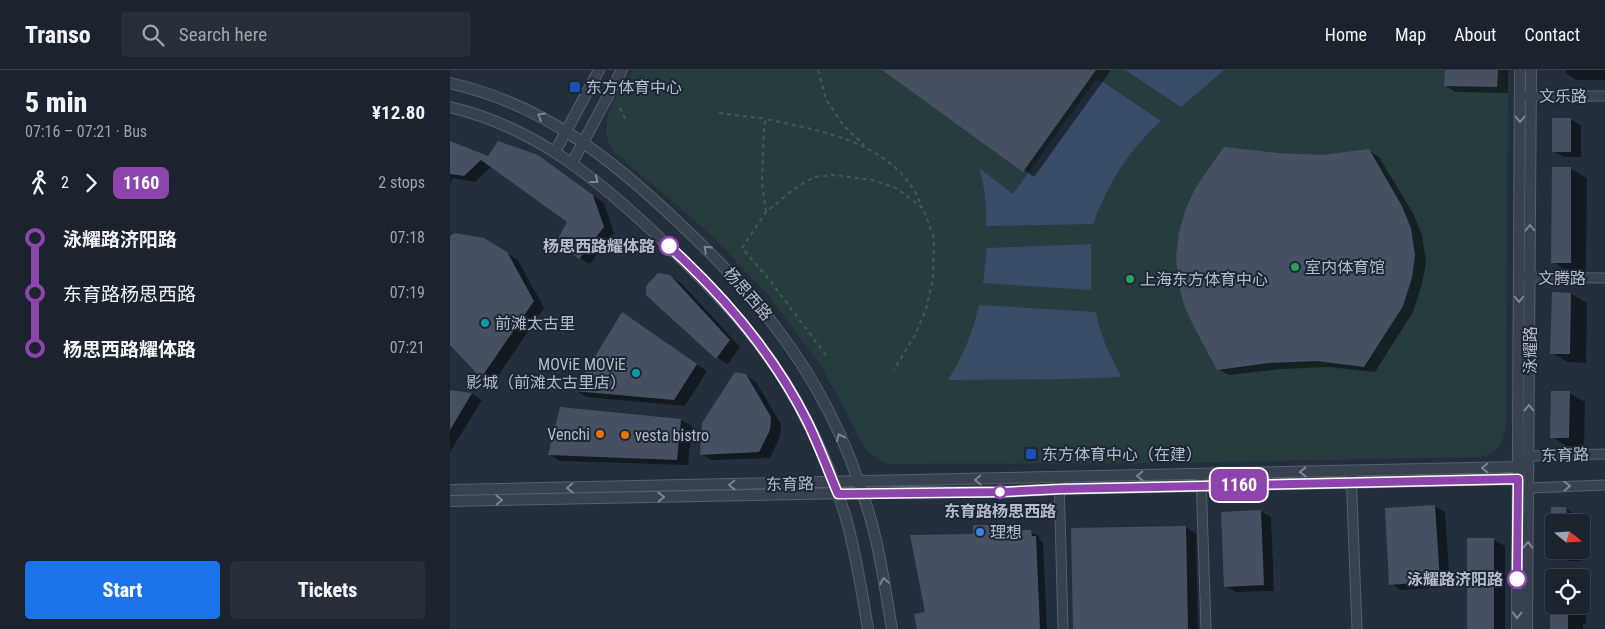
<!DOCTYPE html>
<meta charset="utf-8">
<style>
:root{--surface:#1b232e;--page:#282f3a;--text:#f1f3f6;--muted:#a0a4aa;--line:#39404a;--accent:#1a73e8}
body{margin:0;font-family:"Roboto Condensed","Noto Sans SC",sans-serif;background:var(--page);color:var(--text);height:100vh;display:flex;flex-direction:column;font-size:19px;white-space:nowrap}
*{box-sizing:border-box;margin:0}
p{font-size:16px;color:var(--muted)}
.icon{flex:none;width:28px;height:28px;fill:none;stroke:currentColor;stroke-width:2;stroke-linecap:round;stroke-linejoin:round}
.map{position:relative;flex:1;overflow:hidden}
.details{display:flex;flex-direction:column;background:var(--surface);width:450px}
.details>*{flex:none}
.badge{padding:0 10px;border-radius:8px;font-size:18px;line-height:32px}
.needle{width:32px;rotate:108deg}
.fabs{position:absolute;left:1095px;top:444px;display:grid;gap:10px}
.fabs a{display:grid;place-items:center;width:45px;height:45px;border-radius:5px;background:var(--surface);box-shadow:0 5px 20px #0002,0 0 0 1px var(--line);font-size:25px}
.map>.badge{position:absolute;translate:-50% -50%;box-shadow:0 0 0 2px #fff}
.legs{display:flex;align-items:center;gap:8px;height:55px;padding:0 25px;font-size:16px}
.legs p{margin-inline-start:auto}
.headline{display:flex;align-items:center;justify-content:space-between;height:85px;padding:0 25px}
h1{font-size:28px;font-weight:800;line-height:38px}
.button{display:flex;gap:10px;margin-top:auto;padding:10px 25px}
.button a{flex:1;height:58px;border-radius:5px;background:var(--accent);color:#fff;font-size:20px;font-weight:800;line-height:58px;text-align:center}
.button a+a{background:var(--page);color:var(--text)}
ul{padding:0 25px;list-style:none}
li{display:flex;align-items:center;gap:18px;height:55px;font-size:19px}
li i{display:grid;place-items:center;width:8px;height:100%;margin:0 6px;background:currentColor}
li i::after{content:'';width:12px;height:12px;margin:-6px;border:4px solid;border-radius:50%;background:var(--surface)}
li p{margin-inline-start:auto}
li:first-child i{background:linear-gradient(#0000 50%,currentColor 0)}
li:last-child i{background:linear-gradient(currentColor 50%,#0000 0)}
header{display:flex;align-items:center;gap:30px;box-sizing:border-box;height:70px;padding:0 25px;background:var(--surface);border-bottom:1px solid var(--line)}
header strong{font-size:24px}
nav{display:flex;gap:28px;margin-inline-start:auto;font-size:18px}
.search{width:350px;height:45px;background:var(--page);display:flex;align-items:center;gap:12px;box-sizing:border-box;padding:0 18px;border-radius:5px;color:var(--muted);font-size:19px}
main{display:flex;flex:1;min-height:0}
.map>svg:first-child{display:block}
.green{fill:#263c3f}
.water{fill:#394c67}
.shadow{fill:#0007;fill-rule:evenodd}
.building{fill:#455162}
.lines{fill:none;stroke-linecap:round;stroke-linejoin:round}
.minor-casing{stroke:#565f6c;stroke-width:11}
.tertiary-casing{stroke:#565f6c;stroke-width:12}
.path{stroke:#44595c;stroke-width:2;stroke-dasharray:4 4;stroke-linecap:butt}
.minor{stroke:#38414e;stroke-width:9}
.tertiary{stroke:#38414e;stroke-width:10}
.oneway{stroke:#7c8592}
.line-1-casing{stroke:#fff;stroke-width:11}
.line-1{stroke:#8e44ad;stroke-width:8}
.transit-dot{fill:#1a4fb4;stroke:#1d2633;stroke-width:2}
.stop-1-dot{fill:#fff;stroke:#8e44ad;stroke-width:2.5}
.leisure-dot{fill:#2e9e5b;stroke:#1d2633;stroke-width:2}
.culture-dot{fill:#0f9aa8;stroke:#1d2633;stroke-width:2}
.food-dot{fill:#e8710a;stroke:#1d2633;stroke-width:2}
.shop-dot{fill:#3f7fe0;stroke:#1d2633;stroke-width:2}
.labels{text-anchor:middle;dominant-baseline:central;stroke-width:4;stroke-linejoin:round;paint-order:stroke}
.poi-label{font-size:16px;fill:#b4bcc9;stroke:#1d2633;text-anchor:start}
.street-label{font-size:16px;fill:#b4bcc9;stroke:#1d2633}
.stop-label{font-size:16px;font-weight:bold;fill:#b4bcc9;stroke:#1d2633;text-anchor:end}
</style>
<header>
<strong>Transo</strong>
<div class="search"><svg class="icon" aria-label="search" viewBox="0 0 24 24"><circle cx="10" cy="10" r="6"/><path d="M15 15l6 6"/></svg>Search here</div>
<nav><a>Home</a><a>Map</a><a>About</a><a>Contact</a></nav>
</header>
<main>
<section class="details">
<div class="headline"><div><h1>5 min</h1><p>07:16 – 07:21 · Bus</p></div><b>¥12.80</b></div>
<div class="legs"><svg class="icon" aria-label="walk" viewBox="0 0 24 24"><circle cx="13" cy="4" r="2"/><path d="M13 8l-2 6 4 7M11 14l-3 7M7 12l3-4h3l4 4"/></svg>2<svg class="icon" aria-label="forward" viewBox="0 0 24 24"><path d="M9 5l7 7-7 7"/></svg><b class="badge" style="background:#8e44ad;color:#fff">1160</b><p>2 stops</p></div>
<ul>
<li><i style="color:#8e44ad"></i><b>泳耀路济阳路</b><p>07:18</p></li>
<li><i style="color:#8e44ad"></i><span>东育路杨思西路</span><p>07:19</p></li>
<li><i style="color:#8e44ad"></i><b>杨思西路耀体路</b><p>07:21</p></li>
</ul>
<div class="button"><a>Start</a><a>Tickets</a></div>
</section>
<div class="map">
<svg width="1155" height="559" viewBox="0 0 1155 559">
<rect width="100%" height="100%" fill="#242f3e"/>
<path class="green" d="M 183,0 L 1058,0 L 1056,356 C 1052,375 1049,380 1031,387 L 721,393 L 438,394 L 418,382 L 411,372 L 392,334 L 371,296 L 318,225 L 263,167 L 214,124 L 165,83 C 143,55 167,26 183,0 Z"/>
<g class="water">
<path d="M 675,0 L 774,0 L 731,37 Z"/>
<path d="M 647,8 L 711,51 C 679,80 658,113 643,154 L 536,156 C 537,136 535,118 529,98 L 563,124 Z"/>
<path d="M 641,174 L 641,220 L 533,213 L 537,178 Z"/>
<path d="M 529,235 L 646,242 C 650,266 660,286 672,307 L 617,309 L 498,310 C 513,286 523,262 529,235 Z"/>
</g>
<g class="shadow">
<path d="M 435,0 L 661,0 L 584,107 Z"/>
<path d="M 996,0 L 1058,0 L 1058,23 L 1006,22 L 996,16 Z"/>
<path d="M 1116,0 L 1155,0 L 1155,10 L 1126,10 L 1116,3 Z"/>
<path d="M 1120,49 L 1131,55 L 1131,87 L 1114,87 L 1103,81 Z"/>
<path d="M 0,73 L 38,88 L 88,86 L 154,133 L 164,163 L 140,194 L 130,188 L 108,170 L 119,151 L 42,96 L 25,112 L 3,108 L 0,114 Z"/>
<path d="M 918,80 L 929,87 L 963,143 L 972,165 L 976,192 L 972,214 L 963,242 L 925,302 L 879,297 L 831,299 L 779,305 L 768,299 L 828,85 L 872,86 Z"/>
<path d="M 1104,99 L 1121,99 L 1137,108 L 1136,201 L 1118,201 L 1103,192 Z"/>
<path d="M 0,167 L 34,170 L 68,190 L 94,238 L 43,313 L 32,307 L 0,273 Z"/>
<path d="M 219,206 L 231,213 L 290,277 L 278,294 L 267,288 L 197,225 Z"/>
<path d="M 1103,224 L 1121,224 L 1137,233 L 1136,293 L 1118,292 L 1102,283 Z"/>
<path d="M 173,244 L 257,301 L 235,336 L 136,327 L 126,321 Z"/>
<path d="M 295,305 L 306,312 L 331,354 L 330,366 L 320,388 L 262,390 L 251,384 Z"/>
<path d="M 0,321 L 22,324 L 32,330 L 0,382 Z"/>
<path d="M 1119,323 L 1135,332 L 1134,376 L 1117,376 L 1101,367 Z"/>
<path d="M 111,338 L 231,350 L 242,356 L 238,395 L 110,391 L 100,385 Z"/>
<path d="M 985,436 L 995,442 L 1000,517 L 951,520 L 941,514 Z"/>
<path d="M 1102,439 L 1116,439 L 1132,448 L 1132,454 L 1135,456 L 1135,481 L 1132,481 L 1132,491 L 1118,491 L 1102,482 ZM 1104,452 L 1131,452 L 1131,480 L 1104,480 Z"/>
<path d="M 810,441 L 821,447 L 824,521 L 786,522 L 775,516 Z"/>
<path d="M 566,456 L 574,461 L 581,462 L 589,466 L 589,469 L 593,472 L 597,559 L 468,559 L 476,543 L 525,465 Z"/>
<path d="M 736,457 L 746,464 L 748,559 L 624,559 Z"/>
<path d="M 1044,470 L 1055,476 L 1055,559 L 1018,559 Z"/>
<path d="M 1102,512 L 1104,512 L 1104,535 L 1131,535 L 1131,519 L 1133,521 L 1133,525 L 1136,527 L 1136,554 L 1133,554 L 1133,559 L 1102,559 Z"/>
</g>
<g class="building">
<path d="M 432,0 L 646,0 L 573,102 Z"/>
<path d="M 995,0 L 1048,0 L 1047,17 L 994,16 Z"/>
<rect x="1102" y="48" width="19" height="34"/>
<path d="M 0,71 L 38,86 L 48,71 L 88,85 L 143,125 L 154,157 L 129,189 L 107,170 L 117,152 L 31,90 L 14,106 L 0,104 Z"/>
<path d="M 774,77 L 828,83 L 872,85 L 919,79 L 952,136 L 961,158 L 965,185 L 962,208 L 953,236 L 914,297 L 867,291 L 819,293 L 767,300 L 743,255 L 734,235 L 728,211 L 726,186 L 729,162 L 736,138 L 746,117 Z"/>
<path d="M 1102,97 L 1121,97 L 1121,193 L 1101,193 Z"/>
<path d="M 5,163 L 34,168 L 57,182 L 84,231 L 31,308 L 0,275 L 0,166 Z"/>
<path d="M 208,203 L 220,205 L 280,270 L 266,289 L 196,225 L 196,216 Z"/>
<path d="M 1102,222 L 1121,223 L 1120,284 L 1100,284 Z"/>
<path d="M 172,242 L 247,294 L 224,330 L 124,321 Z"/>
<path d="M 285,302 L 296,304 L 321,347 L 320,360 L 309,382 L 250,385 L 252,353 Z"/>
<path d="M 0,320 L 22,323 L 0,360 Z"/>
<path d="M 1101,321 L 1120,321 L 1119,368 L 1100,368 Z"/>
<path d="M 110,337 L 231,349 L 227,390 L 98,385 Z"/>
<path d="M 985,435 L 990,511 L 939,515 L 935,438 Z"/>
<path d="M 1101,437 L 1116,437 L 1117,445 L 1119,445 L 1119,452 L 1101,452 Z"/>
<path d="M 811,440 L 814,515 L 774,517 L 771,442 Z"/>
<path d="M 523,455 L 567,455 L 568,460 L 581,460 L 582,466 L 586,466 L 590,559 L 467,559 L 464,544 L 475,542 L 460,465 L 523,464 Z"/>
<path d="M 736,456 L 738,559 L 623,559 L 621,458 Z"/>
<rect x="1017" y="468" width="27" height="91"/>
<path d="M 1100,535 L 1121,535 L 1121,545 L 1118,545 L 1118,559 L 1100,559 Z"/>
</g>
<g class="lines">
<g class="minor-casing">
<g id="minor">
<path d="M 1070,26 L 1155,26"/>
<path d="M 1069,207 L 1155,208"/>
<path d="M 1079,386 L 1155,384"/>
<path d="M 901,401 L 907,559"/>
<path d="M 751,405 L 756,559"/>
<path d="M 609,408 L 613,559"/>
<path d="M 1079,418 L 1155,415"/>
</g>
</g>
<g class="tertiary-casing">
<g id="tertiary">
<path d="M 0,13 C 93,34 162,89 229,153 C 289,209 342,268 379,342 C 395,373 408,407 418,440 C 430,479 435,519 442,559"/>
<path d="M 0,37 C 86,57 153,113 215,173 C 273,228 322,280 358,353 C 373,383 386,415 396,448 C 406,484 412,522 418,559"/>
<path d="M 105,82 L 149,0"/>
<path d="M 122,93 L 172,0"/>
<path d="M 0,420 L 1068,397 L 1079,386"/>
<path d="M 0,431 L 446,422 L 552,422 L 611,419 L 1068,409 L 1079,418"/>
<path d="M 1067,559 L 1070,0"/>
<path d="M 1077,559 L 1081,0"/>
</g>
</g>
<g class="path">
<path d="M 368,0 L 376,29 L 393,55 L 414,75"/>
<path d="M 170,38 L 177,53"/>
<path d="M 269,43 L 316,49"/>
<path d="M 316,142 L 312,113 L 314,57 L 316,49 C 369,61 429,69 462,117 C 467,123 469,131 472,138"/>
<path d="M 376,285 L 318,208 L 292,178 L 316,142 L 344,119 L 364,107 L 383,105 L 423,110 L 446,118 L 473,138 L 484,168 L 483,208 L 476,239 L 465,265 L 444,300"/>
</g>
<use href="#minor" class="minor"/>
<use href="#tertiary" class="tertiary"/>
</g>
<defs><path id="oneway-chevron" d="M-2-3.5L2.5 0L-2 3.5" fill="none" stroke-width="1.6" stroke-linecap="round" stroke-linejoin="round" transform="scale(1.25)"/></defs>
<g class="oneway">
<use href="#oneway-chevron" transform="translate(91 46) rotate(-150)"/>
<use href="#oneway-chevron" transform="translate(1070 49) rotate(90)"/>
<use href="#oneway-chevron" transform="translate(145 110) rotate(38)"/>
<use href="#oneway-chevron" transform="translate(1080 158) rotate(-90)"/>
<use href="#oneway-chevron" transform="translate(257 179) rotate(-136)"/>
<use href="#oneway-chevron" transform="translate(1069 229) rotate(90)"/>
<use href="#oneway-chevron" transform="translate(1079 338) rotate(-90)"/>
<use href="#oneway-chevron" transform="translate(390 367) rotate(-114)"/>
<use href="#oneway-chevron" transform="translate(1035 398) rotate(179)"/>
<use href="#oneway-chevron" transform="translate(853 402) rotate(179)"/>
<use href="#oneway-chevron" transform="translate(690 406) rotate(179)"/>
<use href="#oneway-chevron" transform="translate(528 410) rotate(179)"/>
<use href="#oneway-chevron" transform="translate(282 415) rotate(179)"/>
<use href="#oneway-chevron" transform="translate(1117 416) rotate(-2)"/>
<use href="#oneway-chevron" transform="translate(120 418) rotate(179)"/>
<use href="#oneway-chevron" transform="translate(211 427) rotate(-1)"/>
<use href="#oneway-chevron" transform="translate(49 430) rotate(-1)"/>
<use href="#oneway-chevron" transform="translate(1078 475) rotate(-89)"/>
<use href="#oneway-chevron" transform="translate(434 511) rotate(-100)"/>
<use href="#oneway-chevron" transform="translate(1067 545) rotate(91)"/>
</g>
<g class="lines">
<g class="line-1-casing">
<path id="line-1" d="M 219,176 C 275,227 324,284 358,353 C 369,376 378,400 388,424 L 552,422 L 611,419 L 1068,409 L 1067,509"/>
</g>
<use href="#line-1" class="line-1"/>
</g>
<g class="transit-dot">
<rect x="119" y="11" width="12" height="12" rx="2.5"/>
<rect x="575" y="378" width="12" height="12" rx="2.5"/>
</g>
<g class="stop-1-dot">
<circle cx="219" cy="176" r="9"/>
<circle cx="550" cy="422" r="6"/>
<circle cx="1067" cy="509" r="9"/>
</g>
<g class="leisure-dot">
<circle cx="845" cy="197" r="5"/>
<circle cx="680" cy="209" r="5"/>
</g>
<g class="culture-dot">
<circle cx="35" cy="253" r="5"/>
<circle cx="186" cy="303" r="5"/>
</g>
<g class="food-dot">
<circle cx="150" cy="364" r="5"/>
<circle cx="175" cy="365" r="5"/>
</g>
<circle class="shop-dot" cx="530" cy="462" r="5"/>
<g class="labels">
<g class="poi-label">
<text x="136" y="17">东方体育中心</text>
<text x="855" y="197">室内体育馆</text>
<text x="690" y="209">上海东方体育中心</text>
<text x="45" y="253">前滩太古里</text>
<text x="176" y="294" text-anchor="end">MOViE MOViE<tspan x="176" dy="18">影城（前滩太古里店）</tspan></text>
<text x="140" y="364" text-anchor="end">Venchi</text>
<text x="185" y="365">vesta bistro</text>
<text x="592" y="384">东方体育中心（在建）</text>
<text x="540" y="462">理想</text>
</g>
<g class="street-label">
<text x="1113" y="26">文乐路</text>
<text x="1112" y="208">文腾路</text>
<text transform="translate(298 224) rotate(49)">杨思西路</text>
<text transform="translate(1080 280) rotate(-90)">泳耀路</text>
<text transform="translate(1115 385) rotate(-2)">东育路</text>
<text transform="translate(340 414) rotate(-1)">东育路</text>
</g>
<g class="stop-label">
<text x="205" y="176">杨思西路耀体路</text>
<text x="550" y="441" text-anchor="middle">东育路杨思西路</text>
<text x="1053" y="509">泳耀路济阳路</text>
</g>
</g>
</svg>
<div class="fabs">
<a><svg class="needle" viewBox="-14 -14 28 28"><path d="M0-13l5 13h-10z" fill="#e53935"/><path d="M0 13l5-13h-10z" fill="#a0a4aa"/></svg></a>
<a><svg class="icon" aria-label="locate" viewBox="0 0 24 24"><circle cx="12" cy="12" r="6"/><path d="M12 2v4M12 18v4M2 12h4M18 12h4"/></svg></a>
</div>
<b class="badge" style="left:789px;top:415px;background:#8e44ad;color:#fff">1160</b>
</div>
</main>
